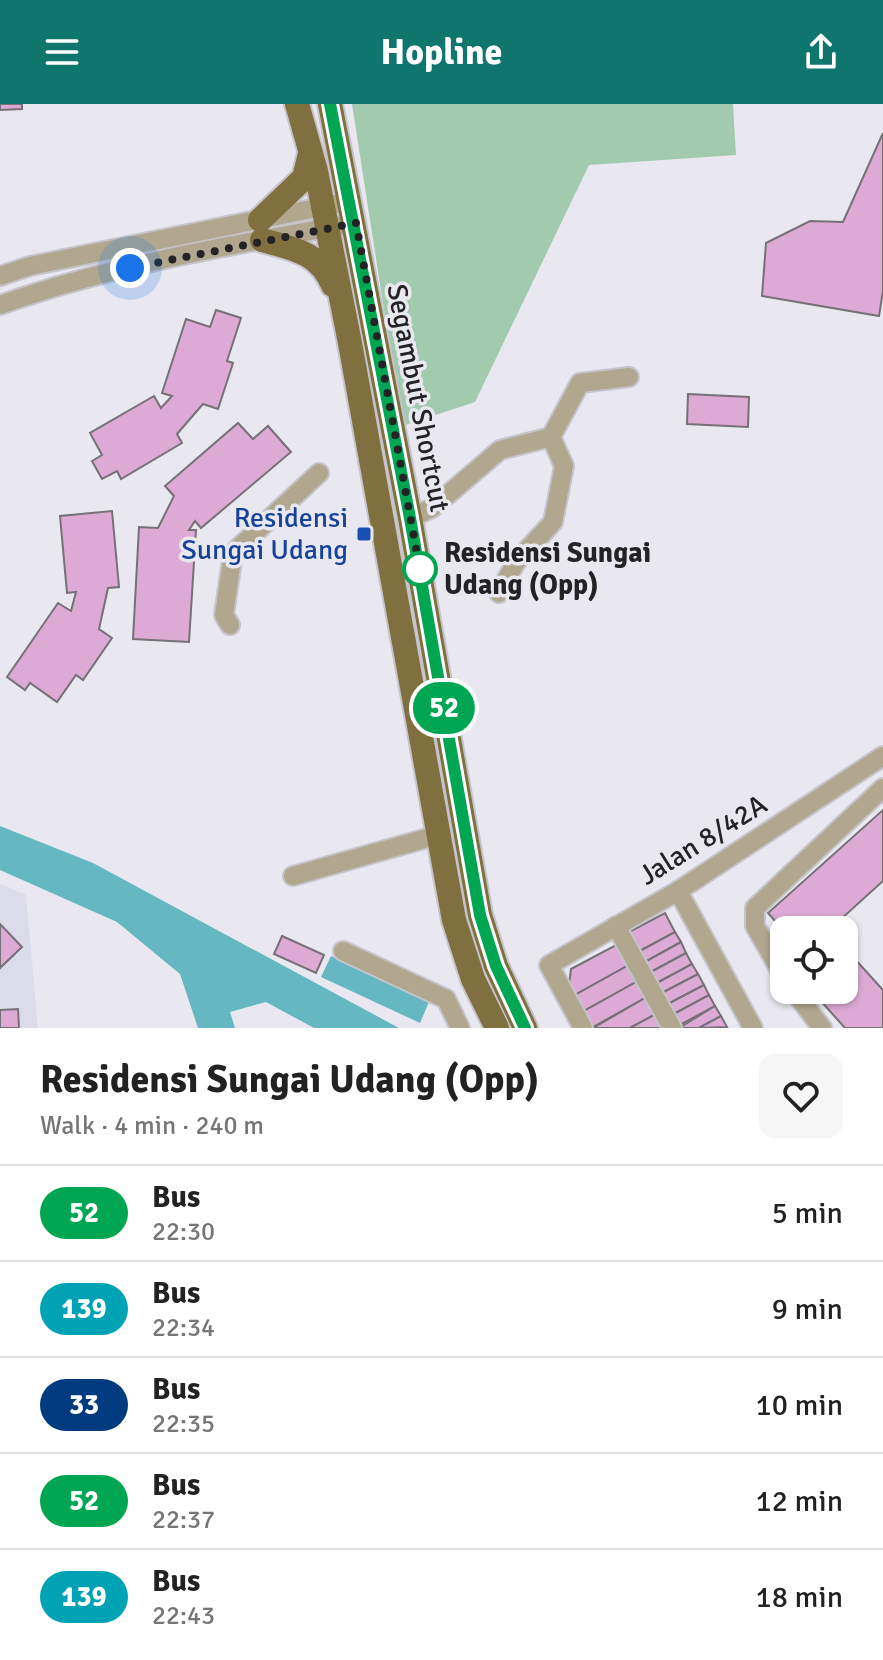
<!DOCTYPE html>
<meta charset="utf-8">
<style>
:root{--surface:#fff;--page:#f6f6f6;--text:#222;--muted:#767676;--line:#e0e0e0;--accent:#0f766e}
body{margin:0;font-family:Signika,sans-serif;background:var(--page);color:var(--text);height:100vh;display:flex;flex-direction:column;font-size:30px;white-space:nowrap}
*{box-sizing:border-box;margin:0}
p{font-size:26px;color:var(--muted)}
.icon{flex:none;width:44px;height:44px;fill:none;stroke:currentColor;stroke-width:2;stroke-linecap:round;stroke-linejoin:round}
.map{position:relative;height:924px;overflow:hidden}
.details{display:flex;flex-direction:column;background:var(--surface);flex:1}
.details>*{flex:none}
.badge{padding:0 16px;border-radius:26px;font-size:28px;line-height:52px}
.controls{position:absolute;left:770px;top:812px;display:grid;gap:16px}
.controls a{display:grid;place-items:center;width:88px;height:88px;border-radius:16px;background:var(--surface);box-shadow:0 2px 6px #0004;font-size:40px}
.you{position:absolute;width:40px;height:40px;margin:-20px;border:6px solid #fff;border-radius:50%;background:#1a73e8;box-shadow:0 0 0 12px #1a73e833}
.map>.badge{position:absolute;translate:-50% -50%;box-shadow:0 0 0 4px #fff}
.round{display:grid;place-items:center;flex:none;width:84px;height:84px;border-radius:16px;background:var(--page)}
.headline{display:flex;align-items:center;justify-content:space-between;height:136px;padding:0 40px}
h1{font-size:38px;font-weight:700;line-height:60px}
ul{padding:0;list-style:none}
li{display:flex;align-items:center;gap:24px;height:96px;padding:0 40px;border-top:2px solid var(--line)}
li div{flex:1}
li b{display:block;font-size:30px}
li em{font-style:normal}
li .badge{min-width:88px;font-weight:700;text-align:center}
header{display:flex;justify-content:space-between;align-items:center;height:104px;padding:0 40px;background:var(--accent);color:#fff;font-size:36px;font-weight:700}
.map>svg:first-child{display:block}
.built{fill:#dcdbea}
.green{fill:#a2caaf}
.water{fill:#65b8c2}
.building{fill:#ddaad6;stroke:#767175;stroke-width:2}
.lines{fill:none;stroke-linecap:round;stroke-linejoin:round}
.minor-casing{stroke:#c5c4cb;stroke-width:22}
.major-casing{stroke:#c5c4cb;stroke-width:28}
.minor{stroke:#b0a78e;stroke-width:18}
.major{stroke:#80703f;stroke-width:24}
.line-casing{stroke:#fff;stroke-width:18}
.line{stroke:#00a651;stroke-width:12}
.walk{stroke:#232225;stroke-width:8;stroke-dasharray:0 14.4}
.transit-dot{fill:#1a4fb4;stroke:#e9e8f0;stroke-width:3}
.stop-dot{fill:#fff;stroke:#00a651;stroke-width:4}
.labels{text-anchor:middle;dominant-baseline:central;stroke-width:7;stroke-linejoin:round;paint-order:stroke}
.street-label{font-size:28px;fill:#232225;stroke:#e9e8f0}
.transit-label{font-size:28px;fill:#164399;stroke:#e9e8f0;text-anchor:end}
.stop-label{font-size:28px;font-weight:bold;fill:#232225;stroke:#e9e8f0;text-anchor:start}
</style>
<header><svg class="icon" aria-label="menu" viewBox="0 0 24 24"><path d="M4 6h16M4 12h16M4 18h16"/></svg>Hopline<svg class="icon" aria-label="share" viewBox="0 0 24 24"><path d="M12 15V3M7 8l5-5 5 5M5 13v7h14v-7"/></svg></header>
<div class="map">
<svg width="883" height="924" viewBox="0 0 883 924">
<rect width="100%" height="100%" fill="#e9e8f0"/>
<path class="built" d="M 0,780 L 26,791 L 38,924 L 0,924 Z"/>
<path class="green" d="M 352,0 L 733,0 L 736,51 L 589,61 L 475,298 L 402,322 Z"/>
<g class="water">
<path d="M 0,722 L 93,759 L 399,924 L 314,924 L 266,898 L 230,908 L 235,924 L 198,924 L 180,870 L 117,818 L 0,766 Z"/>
<path d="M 331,852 L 429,898 L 420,919 L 321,873 Z"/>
</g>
<g class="building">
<path d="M 0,0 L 22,0 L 22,5 L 0,6 Z"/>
<path d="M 883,29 L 883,187 L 879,212 L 762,192 L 766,139 L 810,117 L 843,118 Z"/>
<path d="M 216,206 L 241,214 L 227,257 L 233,259 L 218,305 L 203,300 L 177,330 L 182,339 L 121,375 L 117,367 L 102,375 L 92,357 L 102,351 L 90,329 L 154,292 L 161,304 L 172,292 L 162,289 L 186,215 L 210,223 Z"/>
<path d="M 688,290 L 749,293 L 748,323 L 687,320 Z"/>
<path d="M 238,319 L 253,335 L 268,322 L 291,348 L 201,424 L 195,417 L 189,426 L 196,426 L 189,538 L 133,535 L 139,423 L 158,424 L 174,392 L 165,382 Z"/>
<path d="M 112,407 L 119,483 L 108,484 L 99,525 L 112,534 L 83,576 L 76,571 L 57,598 L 30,579 L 25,586 L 7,573 L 58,499 L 71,507 L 76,488 L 67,489 L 60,412 Z"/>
<path d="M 883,706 L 883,777 L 829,826 L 784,827 L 768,809 Z"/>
<path d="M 665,809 L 675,828 L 638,848 L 627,829 Z"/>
<path d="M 0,820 L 22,843 L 0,864 Z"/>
<path d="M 675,828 L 681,838 L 643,859 L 638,848 Z"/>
<path d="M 282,832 L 324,851 L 316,869 L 274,850 Z"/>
<path d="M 681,838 L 686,849 L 649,869 L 643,859 Z"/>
<path d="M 616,841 L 627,862 L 575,891 L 569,880 L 571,865 Z"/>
<path d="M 844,843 L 883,886 L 883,924 L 845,924 L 811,886 L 844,886 Z"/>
<path d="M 686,849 L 692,860 L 655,880 L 649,869 Z"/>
<path d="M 692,860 L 698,870 L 660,890 L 655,880 Z"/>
<path d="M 627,862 L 636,878 L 584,907 L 575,891 Z"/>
<path d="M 698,870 L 704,881 L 666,901 L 660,890 Z"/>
<path d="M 636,878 L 645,894 L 593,923 L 584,907 Z"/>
<path d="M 704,881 L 709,891 L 672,911 L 666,901 Z"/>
<path d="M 709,891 L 715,902 L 678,922 L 672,911 Z"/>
<path d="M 645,894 L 654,911 L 630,924 L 593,924 Z"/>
<path d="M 715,902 L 721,912 L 699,924 L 679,924 Z"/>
<path d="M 18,905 L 19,924 L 0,924 L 0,906 Z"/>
<path d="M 654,911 L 662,924 L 630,924 Z"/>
<path d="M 721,912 L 727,923 L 699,924 Z"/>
</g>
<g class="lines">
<g class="minor-casing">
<g id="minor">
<path d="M 0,172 L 30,162 L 336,100"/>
<path d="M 0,201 C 115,160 236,140 356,119"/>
<path d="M 410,414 L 432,404 L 500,346 L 551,333 L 580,279 L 629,273"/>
<path d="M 499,489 L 516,458 L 553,418 L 564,362 L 551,333"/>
<path d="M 230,521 L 224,511 L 233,449 L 319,369"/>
<path d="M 293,772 L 438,731"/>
<path d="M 678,787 L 753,924"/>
<path d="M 616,822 L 672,924"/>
<path d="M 343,847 L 446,895 L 460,924"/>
<path d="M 784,873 L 755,822 L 755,804 L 883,684"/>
<path d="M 793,886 L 822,924"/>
<path d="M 583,924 L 549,861 L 678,787 L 883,652"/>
</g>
</g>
<g class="major-casing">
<g id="major">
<path d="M 297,0 L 316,67 L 350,239 L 454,816 L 473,875 L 497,924"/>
<path d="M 330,0 L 410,414 L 480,811 L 496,862 L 525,924"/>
<path d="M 260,116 L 304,74 L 310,50"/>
<path d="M 262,136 C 294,145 319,148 333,181"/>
</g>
</g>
<use href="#minor" class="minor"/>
<use href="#major" class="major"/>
</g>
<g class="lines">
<g class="line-casing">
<path id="line" d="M 330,0 L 410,414 L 480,811 L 496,862 L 525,924"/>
</g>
<use href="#line" class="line"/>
<path class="walk" d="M 130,164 L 356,119 L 421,471 L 420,465"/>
</g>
<rect class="transit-dot" x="356" y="422" width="16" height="16" rx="4"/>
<circle class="stop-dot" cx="420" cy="465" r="16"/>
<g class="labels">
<g class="street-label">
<text transform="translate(418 294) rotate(79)">Segambut Shortcut</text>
<text transform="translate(703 736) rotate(-32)">Jalan 8/42A</text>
</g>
<g class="transit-label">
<text x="348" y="414">Residensi<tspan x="348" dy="32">Sungai Udang</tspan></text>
</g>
<g class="stop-label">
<text x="444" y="449">Residensi Sungai<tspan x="444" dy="32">Udang (Opp)</tspan></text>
</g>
</g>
</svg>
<div class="controls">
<a><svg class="icon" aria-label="locate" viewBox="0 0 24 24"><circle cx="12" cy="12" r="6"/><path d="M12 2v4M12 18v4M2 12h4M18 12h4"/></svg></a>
</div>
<div class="you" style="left:130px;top:164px"></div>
<b class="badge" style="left:444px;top:604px;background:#00a651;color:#fff">52</b>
</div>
<section class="details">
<div class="headline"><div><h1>Residensi Sungai Udang (Opp)</h1><p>Walk · 4 min · 240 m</p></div><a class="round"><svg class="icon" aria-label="heart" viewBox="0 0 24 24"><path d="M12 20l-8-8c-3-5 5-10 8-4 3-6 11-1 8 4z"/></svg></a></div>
<ul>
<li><span class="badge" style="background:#00a651;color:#fff">52</span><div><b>Bus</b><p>22:30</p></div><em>5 min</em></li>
<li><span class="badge" style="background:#00a3b4;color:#fff">139</span><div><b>Bus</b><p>22:34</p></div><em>9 min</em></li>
<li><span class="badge" style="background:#003b80;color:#fff">33</span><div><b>Bus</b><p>22:35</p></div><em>10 min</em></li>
<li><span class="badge" style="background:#00a651;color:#fff">52</span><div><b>Bus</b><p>22:37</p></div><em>12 min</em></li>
<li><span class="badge" style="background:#00a3b4;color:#fff">139</span><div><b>Bus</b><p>22:43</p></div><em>18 min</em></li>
</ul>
</section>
